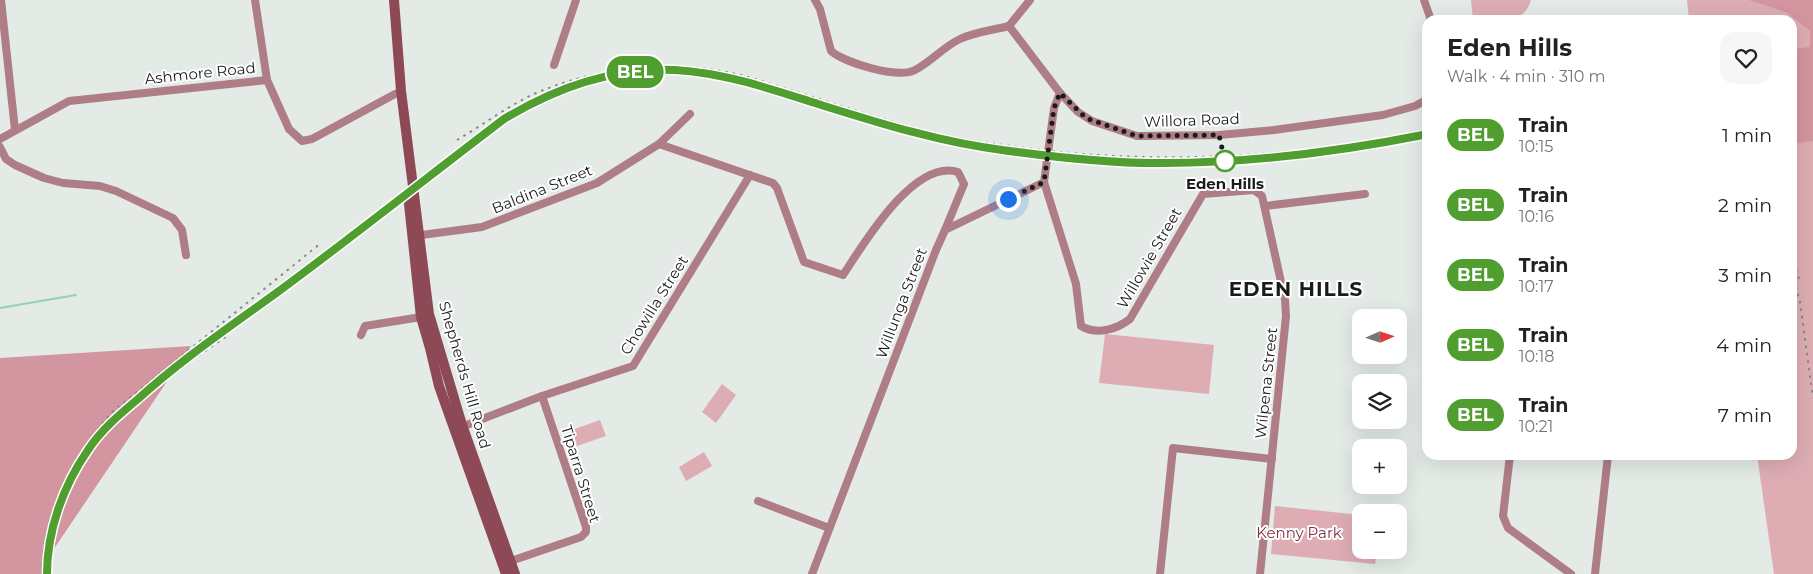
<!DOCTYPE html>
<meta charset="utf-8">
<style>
:root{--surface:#fff;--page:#f6f6f6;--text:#222;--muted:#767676}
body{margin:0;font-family:Montserrat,sans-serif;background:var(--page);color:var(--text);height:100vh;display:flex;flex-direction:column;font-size:19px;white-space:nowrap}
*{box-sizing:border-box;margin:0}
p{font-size:16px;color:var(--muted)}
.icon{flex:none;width:28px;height:28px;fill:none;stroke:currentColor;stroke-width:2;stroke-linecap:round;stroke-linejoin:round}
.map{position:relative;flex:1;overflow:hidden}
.drawer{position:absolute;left:1422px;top:15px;width:375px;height:445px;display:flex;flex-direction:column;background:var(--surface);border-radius:15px;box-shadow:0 5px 20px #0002}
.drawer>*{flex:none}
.badge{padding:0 10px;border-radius:16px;font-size:18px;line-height:32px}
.needle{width:32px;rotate:87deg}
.fabs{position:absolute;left:1352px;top:309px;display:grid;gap:10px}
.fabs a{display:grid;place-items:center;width:55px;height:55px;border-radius:10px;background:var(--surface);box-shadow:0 5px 20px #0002;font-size:25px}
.you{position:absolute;width:25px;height:25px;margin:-12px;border:4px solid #fff;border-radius:50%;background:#1a73e8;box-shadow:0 0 0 8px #1a73e833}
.map>.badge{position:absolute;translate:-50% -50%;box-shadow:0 0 0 2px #fff}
.round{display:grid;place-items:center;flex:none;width:52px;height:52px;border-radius:15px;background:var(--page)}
.summary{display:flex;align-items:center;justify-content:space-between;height:85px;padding:0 25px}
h1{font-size:24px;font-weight:700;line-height:38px}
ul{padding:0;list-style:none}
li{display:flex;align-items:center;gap:15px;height:70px;padding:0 25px}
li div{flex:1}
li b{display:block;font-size:19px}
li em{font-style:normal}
li .badge{min-width:55px;font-weight:700;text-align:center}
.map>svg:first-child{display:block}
.green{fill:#deadb4}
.forest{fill:#d3959f}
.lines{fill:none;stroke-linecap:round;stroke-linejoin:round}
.stream{stroke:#97d1b0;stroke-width:2}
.street{stroke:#ae7d85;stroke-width:8}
.secondary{stroke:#8d4956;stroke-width:10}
.rail{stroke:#858a87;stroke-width:2;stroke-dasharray:2.5 5;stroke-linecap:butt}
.line-casing{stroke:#fff;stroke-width:11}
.line{stroke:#509e2f;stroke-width:8}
.walk{stroke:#191b1a;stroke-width:5;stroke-dasharray:0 9}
.stop-dot{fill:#fff;stroke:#509e2f;stroke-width:2.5}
.labels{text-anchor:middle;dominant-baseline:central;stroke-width:4;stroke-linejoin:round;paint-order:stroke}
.street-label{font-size:15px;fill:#191b1a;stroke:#fff}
.stop-label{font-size:15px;font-weight:bold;fill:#191b1a;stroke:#fff}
.park-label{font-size:15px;fill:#7c3041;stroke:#fff}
.district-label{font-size:20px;font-weight:bold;letter-spacing:1px;fill:#191b1a;stroke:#fff}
</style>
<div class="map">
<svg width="1813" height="574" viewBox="0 0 1813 574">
<rect width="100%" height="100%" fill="#e4ebe6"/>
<g class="green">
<path d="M 1471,0 L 1531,0 C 1523,27 1497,20 1473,20 Z"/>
<path d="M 1687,0 L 1813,0 L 1813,574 L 1774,574 L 1757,455 L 1792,455 L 1792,20 L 1689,20 Z"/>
<path d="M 1105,334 L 1214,345 L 1209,394 L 1099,383 Z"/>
<path d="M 722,384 L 736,395 L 716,423 L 702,412 Z"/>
<path d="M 600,420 L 606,436 L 577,446 L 572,430 Z"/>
<path d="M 704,452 L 712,466 L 686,481 L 679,467 Z"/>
<path d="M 1275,506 L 1361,515 L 1361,550 L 1378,550 L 1375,564 L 1271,554 Z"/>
</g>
<g class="forest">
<path d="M 1749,0 L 1813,0 L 1813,141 L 1793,144 L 1793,49 L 1810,47 L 1810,31 L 1788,13 Z"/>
<path d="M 191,346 L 43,565 L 47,574 L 0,574 L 0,358 Z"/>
</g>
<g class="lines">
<path class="stream" d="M 0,308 L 76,295"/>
<g class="street">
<path d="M 1,0 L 15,130"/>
<path d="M 255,0 L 267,80"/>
<path d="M 815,0 L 820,9 L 831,51 C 845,63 898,79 915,70 C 931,62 943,47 960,39 C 975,32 993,30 1009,26 L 1060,93 L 1078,112 L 1092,121 L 1137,136 L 1219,135 L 1274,130 L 1383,115 L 1415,106 L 1428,99"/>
<path d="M 1424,0 L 1431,20"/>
<path d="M 1009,26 L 1030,0"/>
<path d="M 554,65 L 576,0"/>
<path d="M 0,139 L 69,101 L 267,80 L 289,129 L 302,141 L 312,139 L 395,94"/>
<path d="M 659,144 L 773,183 L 777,188 L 804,262 L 843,275 C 863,245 914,158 958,172 L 964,184 L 945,230"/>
<path d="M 0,147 L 6,159 L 15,165 L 44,178 L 63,183 L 100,186 L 116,191 L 173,218 L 182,230 L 186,255"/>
<path d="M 1044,182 L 1076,284 L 1081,326 C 1096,335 1116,330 1130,319 L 1203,194 L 1254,190 L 1262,196 L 1285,300 L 1286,316 L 1260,574"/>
<path d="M 1265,206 L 1365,194"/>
<path d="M 414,236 L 482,227 L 597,183 L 659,144 L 690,114"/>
<path d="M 361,335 L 365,326 L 421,317"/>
<path d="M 459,428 L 542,396 L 633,366 L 750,175"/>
<path d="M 1510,455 L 1503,516 L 1508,528 L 1571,574"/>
<path d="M 758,501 L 829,528"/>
<path d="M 508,562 L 581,537 L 586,532 L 586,527 L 542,396"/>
<path d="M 812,574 L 936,250 L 945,230 L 1044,182 L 1054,108 L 1060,93"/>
<path d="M 1160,574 L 1173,448 L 1272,459"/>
<path d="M 1595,574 L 1608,455"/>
</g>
<g class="secondary">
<path d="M 394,0 L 401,91 L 429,314 L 462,425 L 515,574"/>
<path d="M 409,204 L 421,317 L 430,348 L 439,386 L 506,574"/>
</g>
<g class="rail">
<path d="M 457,140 C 483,125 509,105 536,93 C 603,65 675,59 745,76 C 812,96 880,120 948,137 C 968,141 990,143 1011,146 C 1149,166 1292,159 1428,129"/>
<path d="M 464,149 L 505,118"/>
<path d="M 1792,255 L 1799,279"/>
<path d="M 1792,272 L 1800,302 L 1813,398"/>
<path d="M 214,337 L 329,252"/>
<path d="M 149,389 L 227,336"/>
<path d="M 42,574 C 43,509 71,462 111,413 L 321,243"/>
</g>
</g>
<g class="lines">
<g class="line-casing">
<path id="line" d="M 47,574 C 47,531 63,486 88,450 C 101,430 120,414 138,399 C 182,359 231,326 279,291 C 355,235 429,176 504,119 C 557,87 613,67 675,70 C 725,73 771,89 818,104 C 879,123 939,142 1002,150 C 1053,157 1103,163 1154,163 C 1245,164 1338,152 1428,134"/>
</g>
<use href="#line" class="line"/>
<path class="walk" d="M 1008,199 L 1044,182 L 1054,108 L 1060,93 L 1086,118 L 1137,136 L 1219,135 L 1225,161"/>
</g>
<circle class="stop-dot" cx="1225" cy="161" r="10"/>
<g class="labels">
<g class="street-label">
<text transform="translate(200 73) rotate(-6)">Ashmore Road</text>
<text transform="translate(1192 120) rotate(-2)">Willora Road</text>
<text transform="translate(542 189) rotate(-22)">Baldina Street</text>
<text transform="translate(1149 258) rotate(-60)">Willowie Street</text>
<text transform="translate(901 303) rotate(-69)">Willunga Street</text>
<text transform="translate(654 305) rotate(-58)">Chowilla Street</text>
<text transform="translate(465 375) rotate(74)">Shepherds Hill Road</text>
<text transform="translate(1266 383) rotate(-84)">Wilpena Street</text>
<text transform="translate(581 474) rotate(73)">Tiparra Street</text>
</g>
<g class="stop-label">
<text x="1225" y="183">Eden Hills</text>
</g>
<g class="park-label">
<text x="1299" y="532">Kenny Park</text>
</g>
<g class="district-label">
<text x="1296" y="289">EDEN HILLS</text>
</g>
</g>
</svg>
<div class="fabs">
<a><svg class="needle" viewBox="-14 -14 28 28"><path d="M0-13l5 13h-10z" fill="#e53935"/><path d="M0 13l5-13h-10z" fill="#767676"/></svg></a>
<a><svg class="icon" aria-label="layers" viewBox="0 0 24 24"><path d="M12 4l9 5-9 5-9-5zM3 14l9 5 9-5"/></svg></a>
<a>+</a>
<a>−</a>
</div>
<div class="you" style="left:1008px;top:199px"></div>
<b class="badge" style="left:635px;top:72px;background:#509e2f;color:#fff">BEL</b>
<section class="drawer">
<div class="summary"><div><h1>Eden Hills</h1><p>Walk · 4 min · 310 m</p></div><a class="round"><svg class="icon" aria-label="heart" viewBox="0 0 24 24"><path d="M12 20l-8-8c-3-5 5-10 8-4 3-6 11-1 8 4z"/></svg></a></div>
<ul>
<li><span class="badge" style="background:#509e2f;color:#fff">BEL</span><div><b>Train</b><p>10:15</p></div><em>1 min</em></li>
<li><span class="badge" style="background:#509e2f;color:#fff">BEL</span><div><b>Train</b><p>10:16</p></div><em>2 min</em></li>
<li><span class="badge" style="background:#509e2f;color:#fff">BEL</span><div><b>Train</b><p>10:17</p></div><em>3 min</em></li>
<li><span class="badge" style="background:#509e2f;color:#fff">BEL</span><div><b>Train</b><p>10:18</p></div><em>4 min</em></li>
<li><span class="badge" style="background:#509e2f;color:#fff">BEL</span><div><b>Train</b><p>10:21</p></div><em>7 min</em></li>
</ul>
</section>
</div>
